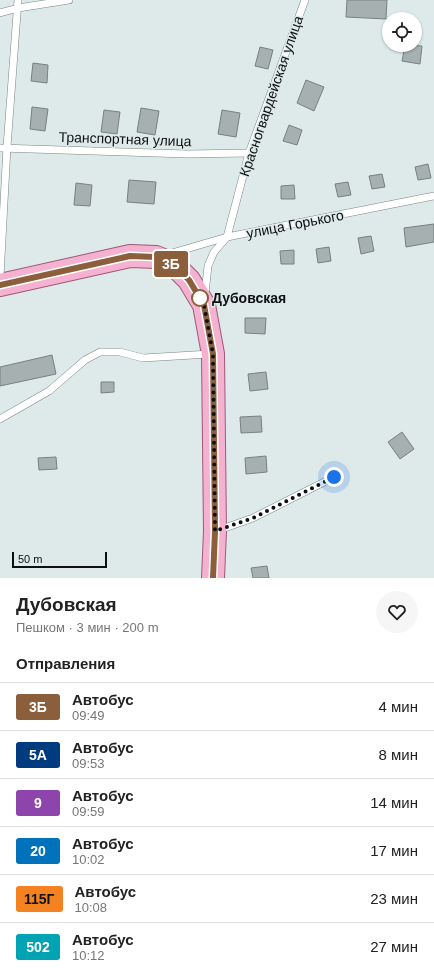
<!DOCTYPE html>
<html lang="ru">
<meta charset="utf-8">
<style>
:root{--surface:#fff;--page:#f6f6f6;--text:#222;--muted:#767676;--line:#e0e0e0}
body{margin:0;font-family:Helvetica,sans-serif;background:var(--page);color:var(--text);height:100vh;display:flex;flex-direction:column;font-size:15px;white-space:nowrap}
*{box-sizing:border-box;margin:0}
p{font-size:13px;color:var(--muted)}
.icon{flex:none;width:22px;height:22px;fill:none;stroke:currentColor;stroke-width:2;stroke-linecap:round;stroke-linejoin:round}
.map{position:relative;height:578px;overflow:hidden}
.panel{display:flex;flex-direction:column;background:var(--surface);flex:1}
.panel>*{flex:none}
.badge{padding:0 8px;border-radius:3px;font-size:14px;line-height:26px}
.tools{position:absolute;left:382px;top:12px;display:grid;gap:8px}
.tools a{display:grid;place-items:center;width:40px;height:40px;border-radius:50%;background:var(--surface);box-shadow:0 1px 3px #0004;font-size:20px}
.scale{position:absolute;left:12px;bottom:10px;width:95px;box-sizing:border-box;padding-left:4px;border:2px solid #0c1010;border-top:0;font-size:11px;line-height:14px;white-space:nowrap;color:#0c1010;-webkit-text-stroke:3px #dee9e9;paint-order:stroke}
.you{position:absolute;width:20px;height:20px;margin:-10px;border:3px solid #fff;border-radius:50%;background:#1a73e8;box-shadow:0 0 0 6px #1a73e833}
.map>.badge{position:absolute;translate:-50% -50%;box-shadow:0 0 0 2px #fff}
h2{padding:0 16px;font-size:15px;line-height:36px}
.round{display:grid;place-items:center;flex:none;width:42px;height:42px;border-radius:21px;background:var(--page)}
.overview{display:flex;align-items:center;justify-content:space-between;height:68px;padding:0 16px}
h1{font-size:19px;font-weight:800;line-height:30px}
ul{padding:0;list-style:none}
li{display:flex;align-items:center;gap:12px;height:48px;padding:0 16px;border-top:1px solid var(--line)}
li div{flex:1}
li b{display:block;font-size:15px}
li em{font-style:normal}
li .badge{min-width:44px;font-weight:700;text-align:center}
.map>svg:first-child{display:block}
.building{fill:#a6b0b0;stroke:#778181}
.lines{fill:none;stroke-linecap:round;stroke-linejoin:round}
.service-casing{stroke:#7b8585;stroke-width:8}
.primary-casing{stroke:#9f5878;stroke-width:24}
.service{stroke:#fff;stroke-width:7}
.primary{stroke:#f5b2d0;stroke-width:22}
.line-casing{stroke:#fff;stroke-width:9}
.line{stroke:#8b5e3c;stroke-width:6}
.walk{stroke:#0c1010;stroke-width:4;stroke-dasharray:0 7.2}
.stop-dot{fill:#fff;stroke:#8b5e3c;stroke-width:2}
.labels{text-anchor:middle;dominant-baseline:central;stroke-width:3;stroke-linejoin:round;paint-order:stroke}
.street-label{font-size:14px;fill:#0c1010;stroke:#dee9e9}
.stop-label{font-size:14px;font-weight:bold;fill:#0c1010;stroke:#dee9e9;text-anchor:start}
</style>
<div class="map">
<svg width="434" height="578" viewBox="0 0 434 578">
<rect width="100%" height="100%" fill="#dee9e9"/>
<g class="building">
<path d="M 347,0 L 387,0 L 386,19 L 346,17 Z"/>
<path d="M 405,45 L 422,46 L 420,64 L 402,61 Z"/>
<path d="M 260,47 L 273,50 L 268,69 L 255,66 Z"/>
<path d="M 33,63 L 48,65 L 47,83 L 31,81 Z"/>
<path d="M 306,80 L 324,87 L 314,111 L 297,103 Z"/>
<path d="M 32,107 L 48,109 L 45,131 L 30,129 Z"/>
<path d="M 141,108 L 159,111 L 155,135 L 137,132 Z"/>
<path d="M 104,110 L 120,112 L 117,134 L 101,132 Z"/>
<path d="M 222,110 L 240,113 L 236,137 L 218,134 Z"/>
<path d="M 289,125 L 302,130 L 297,145 L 283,141 Z"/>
<path d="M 428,164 L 431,178 L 418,180 L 415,167 Z"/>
<path d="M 382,174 L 385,187 L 372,189 L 369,176 Z"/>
<path d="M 129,180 L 156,182 L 154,204 L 127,202 Z"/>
<path d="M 348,182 L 351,195 L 338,197 L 335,184 Z"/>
<path d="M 76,183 L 92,185 L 90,206 L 74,205 Z"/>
<path d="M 294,185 L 295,199 L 281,199 L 281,186 Z"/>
<path d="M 434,224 L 434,242 L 406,247 L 404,228 Z"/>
<path d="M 371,236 L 374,251 L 361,254 L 358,238 Z"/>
<path d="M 329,247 L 331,261 L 318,263 L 316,249 Z"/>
<path d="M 294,250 L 294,264 L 281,264 L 280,251 Z"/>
<path d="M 245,318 L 266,318 L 265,334 L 245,333 Z"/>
<path d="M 52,355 L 56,374 L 0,386 L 0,367 Z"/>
<path d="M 266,372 L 268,389 L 250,391 L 248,374 Z"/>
<path d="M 101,382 L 114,382 L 114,392 L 101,393 Z"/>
<path d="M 261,416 L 262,432 L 241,433 L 240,417 Z"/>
<path d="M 402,432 L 414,449 L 400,459 L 388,442 Z"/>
<path d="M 266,456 L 267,472 L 246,474 L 245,458 Z"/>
<path d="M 56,457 L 57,469 L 39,470 L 38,458 Z"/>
<path d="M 267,566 L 269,578 L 253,578 L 251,568 Z"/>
</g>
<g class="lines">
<g class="service-casing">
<g id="service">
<path d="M 0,13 L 18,8 L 69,0"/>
<path d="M 0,148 L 187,154 L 249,153"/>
<path d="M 165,255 L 227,237 L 434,196"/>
<path d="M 0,276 L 7,147 L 18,0"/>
<path d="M 205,293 L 208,266 L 214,252 L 227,237 L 249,153 L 305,0"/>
<path d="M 0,419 L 49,391 L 85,360 L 100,352 L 120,352 L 143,358 L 210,354"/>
<path d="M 219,530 L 253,518 L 334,477"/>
</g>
</g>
<g class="primary-casing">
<path id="primary" d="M 0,285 L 130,256 L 156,257 L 173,264 L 189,280 L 204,305 L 213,354 L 215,531 L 213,578"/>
</g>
<use href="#service" class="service"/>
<use href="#primary" class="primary"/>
</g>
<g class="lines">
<g class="line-casing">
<path id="line" d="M 0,285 L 130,256 L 156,257 L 173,264 L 189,280 L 204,305 L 213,354 L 215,531 L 213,578"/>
</g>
<use href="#line" class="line"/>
<path class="walk" d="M 200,298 L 197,293 L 204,305 L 213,354 L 215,531 L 253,518 L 334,477"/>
</g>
<circle class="stop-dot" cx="200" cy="298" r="8"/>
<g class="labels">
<g class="street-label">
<text transform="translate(271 96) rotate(-71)">Красногвардейская улица</text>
<text transform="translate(125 139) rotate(2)">Транспортная улица</text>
<text transform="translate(295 224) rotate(-11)">улица Горького</text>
</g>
<g class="stop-label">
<text x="212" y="298">Дубовская</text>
</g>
</g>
</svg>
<div class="tools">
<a><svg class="icon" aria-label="locate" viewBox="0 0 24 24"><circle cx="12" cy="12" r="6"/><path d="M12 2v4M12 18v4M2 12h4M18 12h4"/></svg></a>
</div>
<div class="scale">50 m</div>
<div class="you" style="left:334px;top:477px"></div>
<b class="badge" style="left:171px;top:264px;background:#8b5e3c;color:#fff">3Б</b>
</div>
<section class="panel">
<div class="overview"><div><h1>Дубовская</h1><p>Пешком · 3 мин · 200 m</p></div><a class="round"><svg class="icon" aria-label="heart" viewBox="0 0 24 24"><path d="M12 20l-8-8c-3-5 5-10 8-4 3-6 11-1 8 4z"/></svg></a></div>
<h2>Отправления</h2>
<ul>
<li><span class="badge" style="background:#8b5e3c;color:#fff">3Б</span><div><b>Автобус</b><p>09:49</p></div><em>4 мин</em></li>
<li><span class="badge" style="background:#003b80;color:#fff">5А</span><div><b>Автобус</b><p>09:53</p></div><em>8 мин</em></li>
<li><span class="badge" style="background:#8e44ad;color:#fff">9</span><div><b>Автобус</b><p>09:59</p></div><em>14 мин</em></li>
<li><span class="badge" style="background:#0072bc;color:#fff">20</span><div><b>Автобус</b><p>10:02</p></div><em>17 мин</em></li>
<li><span class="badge" style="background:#f58220;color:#111">115Г</span><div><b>Автобус</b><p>10:08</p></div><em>23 мин</em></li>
<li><span class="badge" style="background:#00a3b4;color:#fff">502</span><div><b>Автобус</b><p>10:12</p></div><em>27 мин</em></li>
</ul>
</section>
